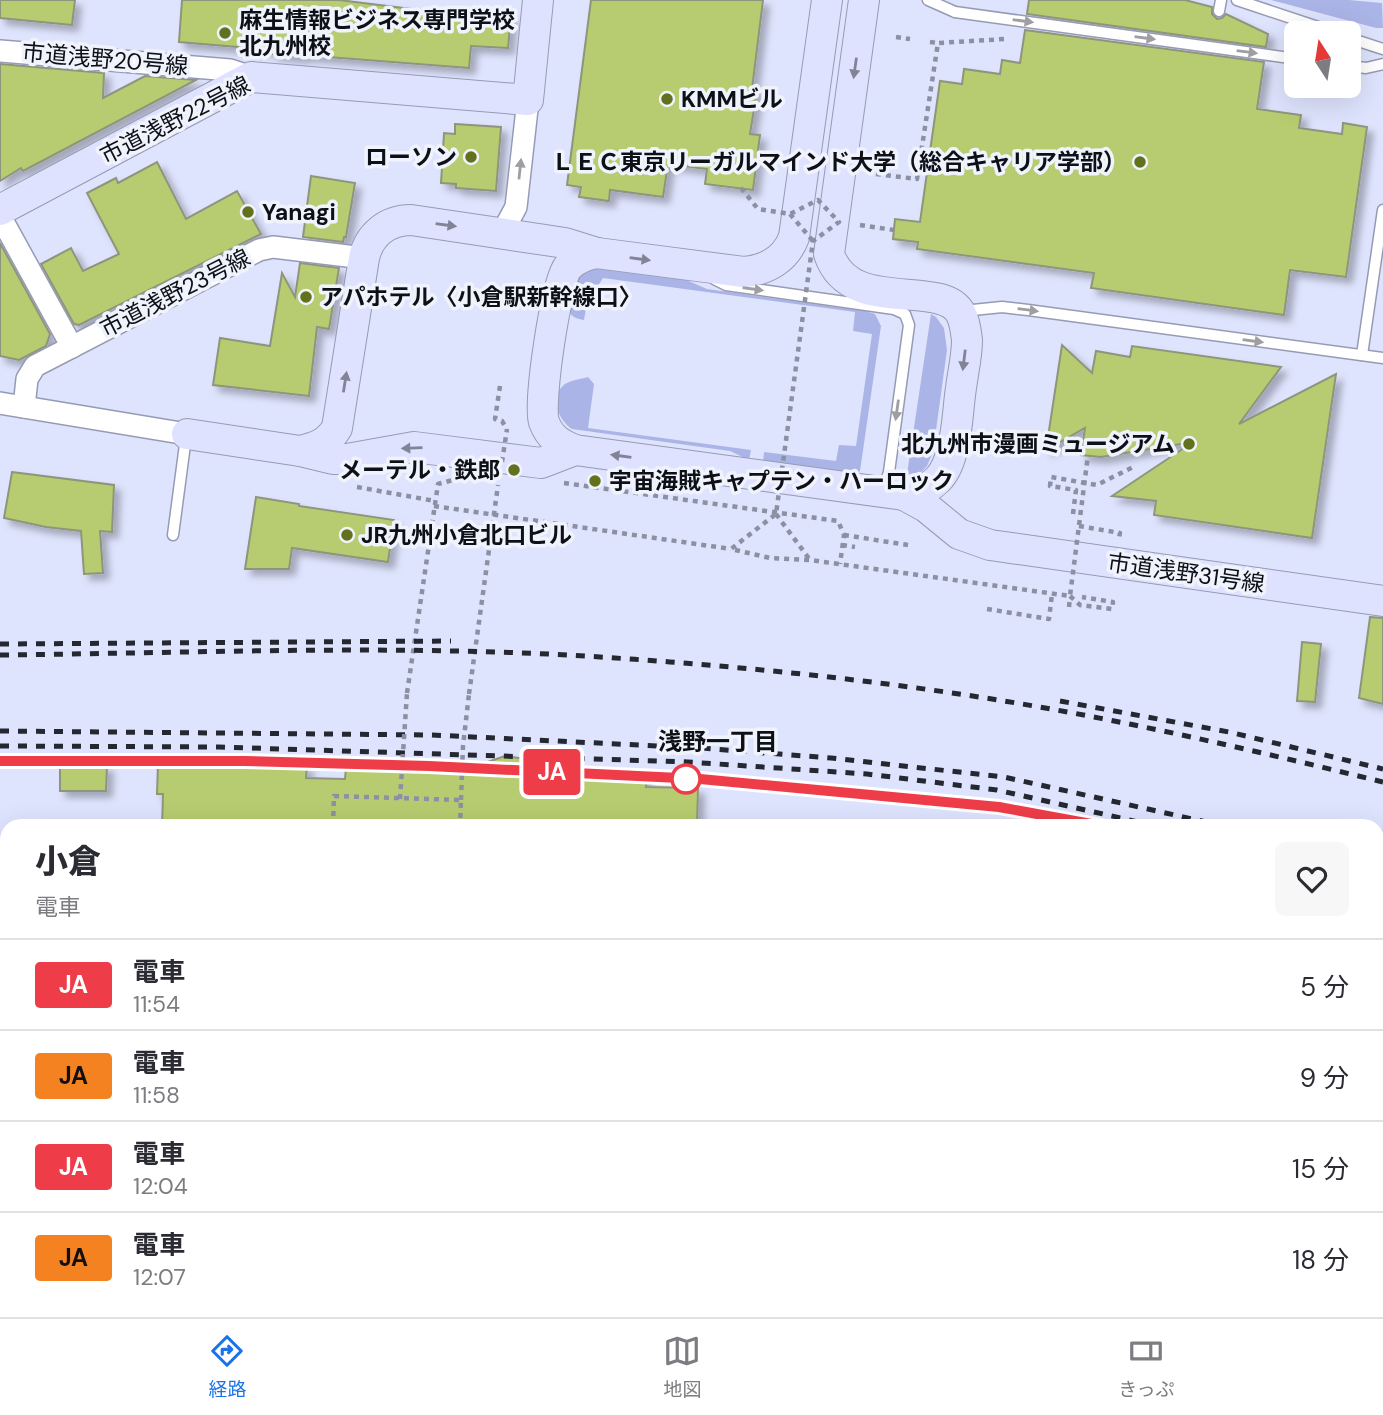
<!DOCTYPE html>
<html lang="ja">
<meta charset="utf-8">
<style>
:root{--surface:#fff;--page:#f7f7f7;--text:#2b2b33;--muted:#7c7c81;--line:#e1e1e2;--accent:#1a73e8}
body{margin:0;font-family:"DM Sans","Noto Sans JP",sans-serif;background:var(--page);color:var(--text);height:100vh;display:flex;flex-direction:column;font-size:26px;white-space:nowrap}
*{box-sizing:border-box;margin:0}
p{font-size:23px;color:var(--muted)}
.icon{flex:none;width:38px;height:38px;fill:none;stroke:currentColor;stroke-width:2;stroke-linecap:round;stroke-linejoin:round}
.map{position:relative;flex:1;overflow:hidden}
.details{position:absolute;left:0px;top:819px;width:1384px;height:499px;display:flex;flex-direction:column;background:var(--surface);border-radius:21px 21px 0 0;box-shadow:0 7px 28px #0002}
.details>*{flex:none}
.badge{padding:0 14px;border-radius:5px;font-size:24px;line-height:46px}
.needle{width:46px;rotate:348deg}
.tools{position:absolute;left:1284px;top:21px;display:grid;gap:14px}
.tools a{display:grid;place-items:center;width:77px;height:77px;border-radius:10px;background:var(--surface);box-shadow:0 7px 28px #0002;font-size:35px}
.map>.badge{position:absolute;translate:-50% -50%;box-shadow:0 0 0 4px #fff}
.round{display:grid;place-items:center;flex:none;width:74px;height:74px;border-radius:10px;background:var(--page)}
.head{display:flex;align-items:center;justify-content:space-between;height:119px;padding:0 35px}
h1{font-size:33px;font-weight:800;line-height:52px}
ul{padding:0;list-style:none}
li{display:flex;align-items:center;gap:21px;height:91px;padding:0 35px;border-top:2px solid var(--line)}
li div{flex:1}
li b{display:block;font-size:26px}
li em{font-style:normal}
li .badge{min-width:77px;font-weight:700;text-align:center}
.tabs{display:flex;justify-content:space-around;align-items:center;height:98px;border-top:2px solid var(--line);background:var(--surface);font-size:19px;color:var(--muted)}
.tabs a{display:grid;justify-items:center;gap:4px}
.tabs .active{color:var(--accent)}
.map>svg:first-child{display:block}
.green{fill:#abb4e6}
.building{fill:#b7cc6f;stroke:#8f957d;stroke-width:2;filter:url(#shadow)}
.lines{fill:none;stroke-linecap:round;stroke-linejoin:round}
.lane-casing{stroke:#969bb3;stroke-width:13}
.street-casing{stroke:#969bb3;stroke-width:24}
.secondary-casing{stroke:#969bb3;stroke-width:32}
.primary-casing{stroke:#fff;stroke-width:36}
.path{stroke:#8c90a3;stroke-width:4.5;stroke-dasharray:5 5;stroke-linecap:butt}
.lane{stroke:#fff;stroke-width:10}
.street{stroke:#fff;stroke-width:21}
.secondary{stroke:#dfe2fe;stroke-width:30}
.primary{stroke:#bec5fc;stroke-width:33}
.rail{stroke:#252731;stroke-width:5;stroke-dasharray:9 9;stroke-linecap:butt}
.lane-bridge-casing{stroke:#969bb3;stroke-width:13;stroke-linecap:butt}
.path-bridge{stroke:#8c90a3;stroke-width:4.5;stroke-dasharray:5 5;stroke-linecap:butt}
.lane-bridge{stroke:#fff;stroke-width:10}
.oneway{fill:#9f9fa3}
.oneway2{fill:#818496}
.line-casing{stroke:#fff;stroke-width:16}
.line{stroke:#ee3d49;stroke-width:10}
.poi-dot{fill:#62711d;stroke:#f0f2fc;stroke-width:2.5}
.stop-dot{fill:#fff;stroke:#ee3d49;stroke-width:3.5}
.labels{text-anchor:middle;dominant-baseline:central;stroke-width:7;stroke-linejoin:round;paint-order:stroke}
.poi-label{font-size:23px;font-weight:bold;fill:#0e1018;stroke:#f0f2fc;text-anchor:start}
.street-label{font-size:23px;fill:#0e1018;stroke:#f0f2fc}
.neighbourhood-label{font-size:24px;font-weight:bold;fill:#0e1018;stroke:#f0f2fc}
</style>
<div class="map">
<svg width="1383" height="1317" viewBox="0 0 1383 1317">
<defs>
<filter id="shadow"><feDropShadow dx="6" dy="6" stdDeviation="3.5" flood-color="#0004"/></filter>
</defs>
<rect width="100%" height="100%" fill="#dfe4fe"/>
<g class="green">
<path d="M 1271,0 L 1349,0 L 1382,3 L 1383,28 L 1376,28 Z"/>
<path d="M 594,268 L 675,275 L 707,289 L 865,311 L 875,314 L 881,326 L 860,471 L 857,474 L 763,462 L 764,452 L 836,461 L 839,445 L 856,446 L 872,334 L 853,331 L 855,312 L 603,278 L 587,303 L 584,320 C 556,317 573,291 580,275 Z"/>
<path d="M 931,314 L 936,317 L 944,328 L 947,350 L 933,452 L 927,466 L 918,476 L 909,477 L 907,474 Z"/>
<path d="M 588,377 L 594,384 L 588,428 L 751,450 L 749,460 L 730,451 L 572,429 C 558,420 549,396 565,384 C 572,380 581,379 588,377 Z"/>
<path d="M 186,1311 L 364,1311 L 361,1317 L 193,1317 Z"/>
</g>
<g class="building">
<path d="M 0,0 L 75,0 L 72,25 L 0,18 Z"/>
<path d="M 182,0 L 339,0 L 420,10 L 511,15 L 508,48 L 471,46 L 469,68 L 303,55 L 303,57 L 273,54 L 273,50 L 179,42 Z"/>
<path d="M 591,0 L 763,0 L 752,89 L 757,90 L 750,134 L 760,135 L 753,190 L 705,184 L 707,169 L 668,164 L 663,197 L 610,190 L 609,201 L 579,197 L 581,187 L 567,185 Z"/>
<path d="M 1029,0 L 1185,0 L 1212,7 L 1212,14 L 1217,19 L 1222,18 L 1226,14 L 1268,34 L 1266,47 L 1027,14 Z"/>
<path d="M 1025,30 L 1264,62 L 1257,109 L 1301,115 L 1299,128 L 1342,134 L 1343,123 L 1367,127 L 1346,277 L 1290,270 L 1284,315 L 1091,288 L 1094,273 L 917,249 L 918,242 L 893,239 L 895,219 L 920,222 L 940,81 L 962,84 L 964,69 L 1000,74 L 1002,60 L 1020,63 Z"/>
<path d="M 0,64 L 104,73 L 103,98 L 145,76 L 196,80 L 44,160 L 23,171 L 21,168 L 0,181 Z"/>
<path d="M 455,124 L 501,127 L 496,191 L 456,188 L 456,184 L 441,183 L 444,133 L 455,134 Z"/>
<path d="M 157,162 L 186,219 L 237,191 L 261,234 L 79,325 L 74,324 L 41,264 L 71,248 L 83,271 L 119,254 L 87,193 L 116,178 L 118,183 Z"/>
<path d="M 311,176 L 355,183 L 346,237 L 344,237 L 343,242 L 303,237 Z"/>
<path d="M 0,243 L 50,334 L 46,346 L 19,360 L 0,356 Z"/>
<path d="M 300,263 L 339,268 L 329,329 L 317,327 L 309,396 L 213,385 L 220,338 L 270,346 L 282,273 L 295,297 Z"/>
<path d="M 1062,345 L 1092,373 L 1096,351 L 1130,357 L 1132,346 L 1281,367 L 1239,424 L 1336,374 L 1312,538 L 1154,515 L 1156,501 L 1112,496 L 1193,442 L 1101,457 L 1081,455 L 1085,428 L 1046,450 Z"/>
<path d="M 12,472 L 114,485 L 112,532 L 100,531 L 103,573 L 84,574 L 81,531 L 46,527 L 4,518 Z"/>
<path d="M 256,497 L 299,504 L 299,506 L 394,520 L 388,562 L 292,548 L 289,569 L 245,569 Z"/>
<path d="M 1370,617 L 1383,618 L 1383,704 L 1359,698 Z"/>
<path d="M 1302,642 L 1321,644 L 1315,702 L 1297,701 Z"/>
<path d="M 505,756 L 533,760 L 553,770 L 646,773 L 646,787 L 698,788 L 697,826 L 162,826 L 163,794 L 157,794 L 158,763 L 307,766 L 306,778 L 345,779 L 346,767 L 361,768 L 362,761 L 476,766 Z"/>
<path d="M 60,766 L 107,766 L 106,791 L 60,791 Z"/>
</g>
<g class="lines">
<g class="lane-casing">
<g id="lane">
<path d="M 928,0 L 955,12"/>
<path d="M 1237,0 L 1336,33"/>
<path d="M 1219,11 L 1221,0"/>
<path d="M 1093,31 L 1297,59"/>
<path d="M 1349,38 L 1383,49"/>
<path d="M 1349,66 L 1366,68 L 1383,64"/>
<path d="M 714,279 L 726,285 L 894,309 L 905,314 L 909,325 L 889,472 L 886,481 L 876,486"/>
<path d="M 963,311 L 1002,307 L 1028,310 L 1383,358"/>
<path d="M 1362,355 L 1383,210"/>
<path d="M 173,535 L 186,437"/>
<path d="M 0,1097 L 7,1099"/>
<path d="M 0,1170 L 7,1171"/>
<path d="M 19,1311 L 19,1317"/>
<path d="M 633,1311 L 634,1317"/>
<path d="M 655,1311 L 657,1317"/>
</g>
</g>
<g class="street-casing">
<g id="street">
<path d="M 0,51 L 230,70 L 251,77"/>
<path d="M 0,216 L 72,347"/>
<path d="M 502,233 L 516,207 L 528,100"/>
<path d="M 0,403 L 187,434"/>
<path d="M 24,407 L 27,379 L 35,366 L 259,250 L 273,247 L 364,258"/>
<path d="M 1377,1223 L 1383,1223"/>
<path d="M 165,1311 L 167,1317"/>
</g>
</g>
<g class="secondary-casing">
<g id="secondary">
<path d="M 827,0 L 794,237 C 786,259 767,270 744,272 L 597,253 C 586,255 576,258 568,267 C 556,281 538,403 544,422 C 550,438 560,444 575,450 L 904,495 C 934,490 947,476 953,446 C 958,427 958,407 961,388 C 963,372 967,356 967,340 C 966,332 965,322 961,314 C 943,277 850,317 829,254 L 864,0"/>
<path d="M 0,210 L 251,77 L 528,100 L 538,0"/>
<path d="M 187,434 L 300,451 L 333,459 L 347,459 L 414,447 L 541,463 L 575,450"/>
<path d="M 300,451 C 317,447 328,443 337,428 L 364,258 C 369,235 387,220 411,220 L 565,243 L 597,253"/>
<path d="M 904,495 L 926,507 L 959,534 L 990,545 L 1383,601"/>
<path d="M 959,1317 L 959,1311"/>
</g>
</g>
<g class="primary-casing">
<path id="primary" d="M 384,1311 L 384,1317"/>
</g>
<g class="path">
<path d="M 896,37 L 910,39"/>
<path d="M 930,42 L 938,43"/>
<path d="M 876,174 L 917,179 L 938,43 L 1005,39"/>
<path d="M 860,225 L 894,230"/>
<path d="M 500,386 L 495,419 L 502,421 L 507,429"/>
<path d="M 564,483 L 838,521 L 844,535 L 840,564"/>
<path d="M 357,487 L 435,501"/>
<path d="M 434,506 L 731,549"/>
<path d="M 776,514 L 810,560"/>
<path d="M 1073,514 L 1076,490 L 1050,486 L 1051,477 L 1097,485 L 1135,466"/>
<path d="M 1079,526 L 1120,533 L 1119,538"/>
<path d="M 844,535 L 908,545"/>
<path d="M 842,545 L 855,547"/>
<path d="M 1070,596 L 1080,605 L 1112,609 L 1113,602 L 1082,597"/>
<path d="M 1069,607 L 1070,597"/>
<path d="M 987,609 L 1049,619 L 1052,594"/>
<path d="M 407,693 L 438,484 L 453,480"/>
<path d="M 469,694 L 498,485"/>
<path d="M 333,826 L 334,796 L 461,800 L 460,826"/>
<path d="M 505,1311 L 537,1311"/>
<path d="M 210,1317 L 210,1311"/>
<path d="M 465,1317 L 466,1311"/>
<path d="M 484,1317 L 484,1311"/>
</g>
<use href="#lane" class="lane"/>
<use href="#street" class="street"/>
<use href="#secondary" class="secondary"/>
<use href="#primary" class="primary"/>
<g class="rail">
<path d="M 0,644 L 451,641"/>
<path d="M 0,655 C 189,653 379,645 567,655 C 705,663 843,676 979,697 C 1115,718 1249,749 1383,782"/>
<path d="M 1060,701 L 1229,732 L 1383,769"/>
<path d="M 0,731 L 432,735 L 700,748 L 831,758 L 1004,777 L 1224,826"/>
<path d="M 0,746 L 219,747 L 688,762 L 867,774 L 997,790 L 1156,826"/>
<path d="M 0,761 L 218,760 L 429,766 L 700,779 L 999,807 L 1102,826"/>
<path d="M 351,826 L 351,821"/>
<path d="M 405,826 L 405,823"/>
<path d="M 0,857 L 7,857"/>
<path d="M 1377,866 L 1383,868"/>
<path d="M 1377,883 L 1383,885"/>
<path d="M 0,884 L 7,884"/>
<path d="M 1377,898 L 1383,899"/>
<path d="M 0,969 L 7,970"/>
<path d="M 1377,995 L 1383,996"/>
<path d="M 1377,1014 L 1383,1015"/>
<path d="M 1377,1106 L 1383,1108"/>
<path d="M 344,1311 L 344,1317"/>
<path d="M 380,1317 L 381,1311"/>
</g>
<g class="lane-bridge-casing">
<path id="lane-bridge" d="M 955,12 L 1093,31"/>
</g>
<g class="path-bridge">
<path d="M 741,188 L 758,209 L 790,214 L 818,200 L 839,222 L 813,241 L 776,514 L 731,549 L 770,558 L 810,560 L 1070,596 L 1088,455"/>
<path d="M 790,214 L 813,241"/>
<path d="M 502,462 L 507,429"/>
<path d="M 400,799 L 407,693"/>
<path d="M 461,800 L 463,746 L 469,694"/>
</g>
<use href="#lane-bridge" class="lane-bridge"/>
</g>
<defs><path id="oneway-solid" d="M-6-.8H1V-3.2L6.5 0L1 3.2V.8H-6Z" transform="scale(1.75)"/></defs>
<g class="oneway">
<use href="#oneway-solid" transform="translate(1023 21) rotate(8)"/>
<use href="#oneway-solid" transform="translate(1145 38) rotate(8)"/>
<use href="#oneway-solid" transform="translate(1247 52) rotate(7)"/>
<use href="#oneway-solid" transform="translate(520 169) rotate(-84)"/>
<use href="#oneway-solid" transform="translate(753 289) rotate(8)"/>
<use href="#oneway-solid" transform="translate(1028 310) rotate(7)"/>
<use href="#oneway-solid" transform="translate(1253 341) rotate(8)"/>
<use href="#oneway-solid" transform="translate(897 410) rotate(98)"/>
</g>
<g class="oneway2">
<use href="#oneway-solid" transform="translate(855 68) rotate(98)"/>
<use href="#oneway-solid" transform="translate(446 225) rotate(8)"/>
<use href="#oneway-solid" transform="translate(640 259) rotate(8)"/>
<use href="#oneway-solid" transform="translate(964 360) rotate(97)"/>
<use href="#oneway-solid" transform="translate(345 382) rotate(-81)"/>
<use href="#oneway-solid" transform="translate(412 448) rotate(178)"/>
<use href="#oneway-solid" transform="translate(621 456) rotate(-172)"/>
</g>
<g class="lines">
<g class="line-casing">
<path id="line" d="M 0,761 L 244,761 L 429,766 L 700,779 L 999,807 L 1102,826"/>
</g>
<use href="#line" class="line"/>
</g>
<g class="poi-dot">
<circle cx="225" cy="33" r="7"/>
<circle cx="667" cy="99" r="7"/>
<circle cx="471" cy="157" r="7"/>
<circle cx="1140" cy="162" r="7"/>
<circle cx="248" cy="212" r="7"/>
<circle cx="306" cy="297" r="7"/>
<circle cx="1189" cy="444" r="7"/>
<circle cx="514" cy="470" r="7"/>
<circle cx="595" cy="481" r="7"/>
<circle cx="347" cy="535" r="7"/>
</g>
<circle class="stop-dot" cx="686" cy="779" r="14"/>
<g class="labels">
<g class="poi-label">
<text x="239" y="20">麻生情報ビジネス専門学校<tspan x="239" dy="26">北九州校</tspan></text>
<text x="681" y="99">KMMビル</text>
<text x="457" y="157" text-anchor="end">ローソン</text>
<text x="1126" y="162" text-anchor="end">ＬＥＣ東京リーガルマインド大学（総合キャリア学部）</text>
<text x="262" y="212">Yanagi</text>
<text x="320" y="297">アパホテル〈小倉駅新幹線口〉</text>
<text x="1175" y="444" text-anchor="end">北九州市漫画ミュージアム</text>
<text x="500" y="470" text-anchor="end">メーテル・鉄郎</text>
<text x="609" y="481">宇宙海賊キャプテン・ハーロック</text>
<text x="361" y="535">JR九州小倉北口ビル</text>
</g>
<g class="street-label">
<text transform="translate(105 59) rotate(5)">市道浅野20号線</text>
<text transform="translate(175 120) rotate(-27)">市道浅野22号線</text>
<text transform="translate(175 293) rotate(-27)">市道浅野23号線</text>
<text transform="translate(1186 573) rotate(8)">市道浅野31号線</text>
</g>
<g class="neighbourhood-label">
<text x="718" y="741">浅野一丁目</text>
</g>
</g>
</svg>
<div class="tools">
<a><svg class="needle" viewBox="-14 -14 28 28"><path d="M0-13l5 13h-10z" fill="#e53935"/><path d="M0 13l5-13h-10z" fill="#7c7c81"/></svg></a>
</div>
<b class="badge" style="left:552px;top:772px;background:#ee3d49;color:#fff">JA</b>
<section class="details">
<div class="head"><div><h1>小倉</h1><p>電車</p></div><a class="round"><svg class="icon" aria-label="heart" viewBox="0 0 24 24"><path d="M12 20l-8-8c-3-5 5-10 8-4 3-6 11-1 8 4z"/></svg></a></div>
<ul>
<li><span class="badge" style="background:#ee3d49;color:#fff">JA</span><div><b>電車</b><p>11:54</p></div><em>5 分</em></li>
<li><span class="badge" style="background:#f58220;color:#111">JA</span><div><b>電車</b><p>11:58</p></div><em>9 分</em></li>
<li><span class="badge" style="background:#ee3d49;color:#fff">JA</span><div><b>電車</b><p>12:04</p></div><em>15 分</em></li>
<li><span class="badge" style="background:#f58220;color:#111">JA</span><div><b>電車</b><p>12:07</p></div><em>18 分</em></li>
</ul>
</section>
</div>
<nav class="tabs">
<a class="active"><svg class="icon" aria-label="directions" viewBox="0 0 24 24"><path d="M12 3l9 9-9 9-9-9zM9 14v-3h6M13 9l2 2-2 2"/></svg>経路</a>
<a><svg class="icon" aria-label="map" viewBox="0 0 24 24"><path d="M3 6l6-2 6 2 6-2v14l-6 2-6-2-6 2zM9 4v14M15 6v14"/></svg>地図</a>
<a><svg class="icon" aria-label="tickets" viewBox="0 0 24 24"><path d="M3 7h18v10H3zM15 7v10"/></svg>きっぷ</a>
</nav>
